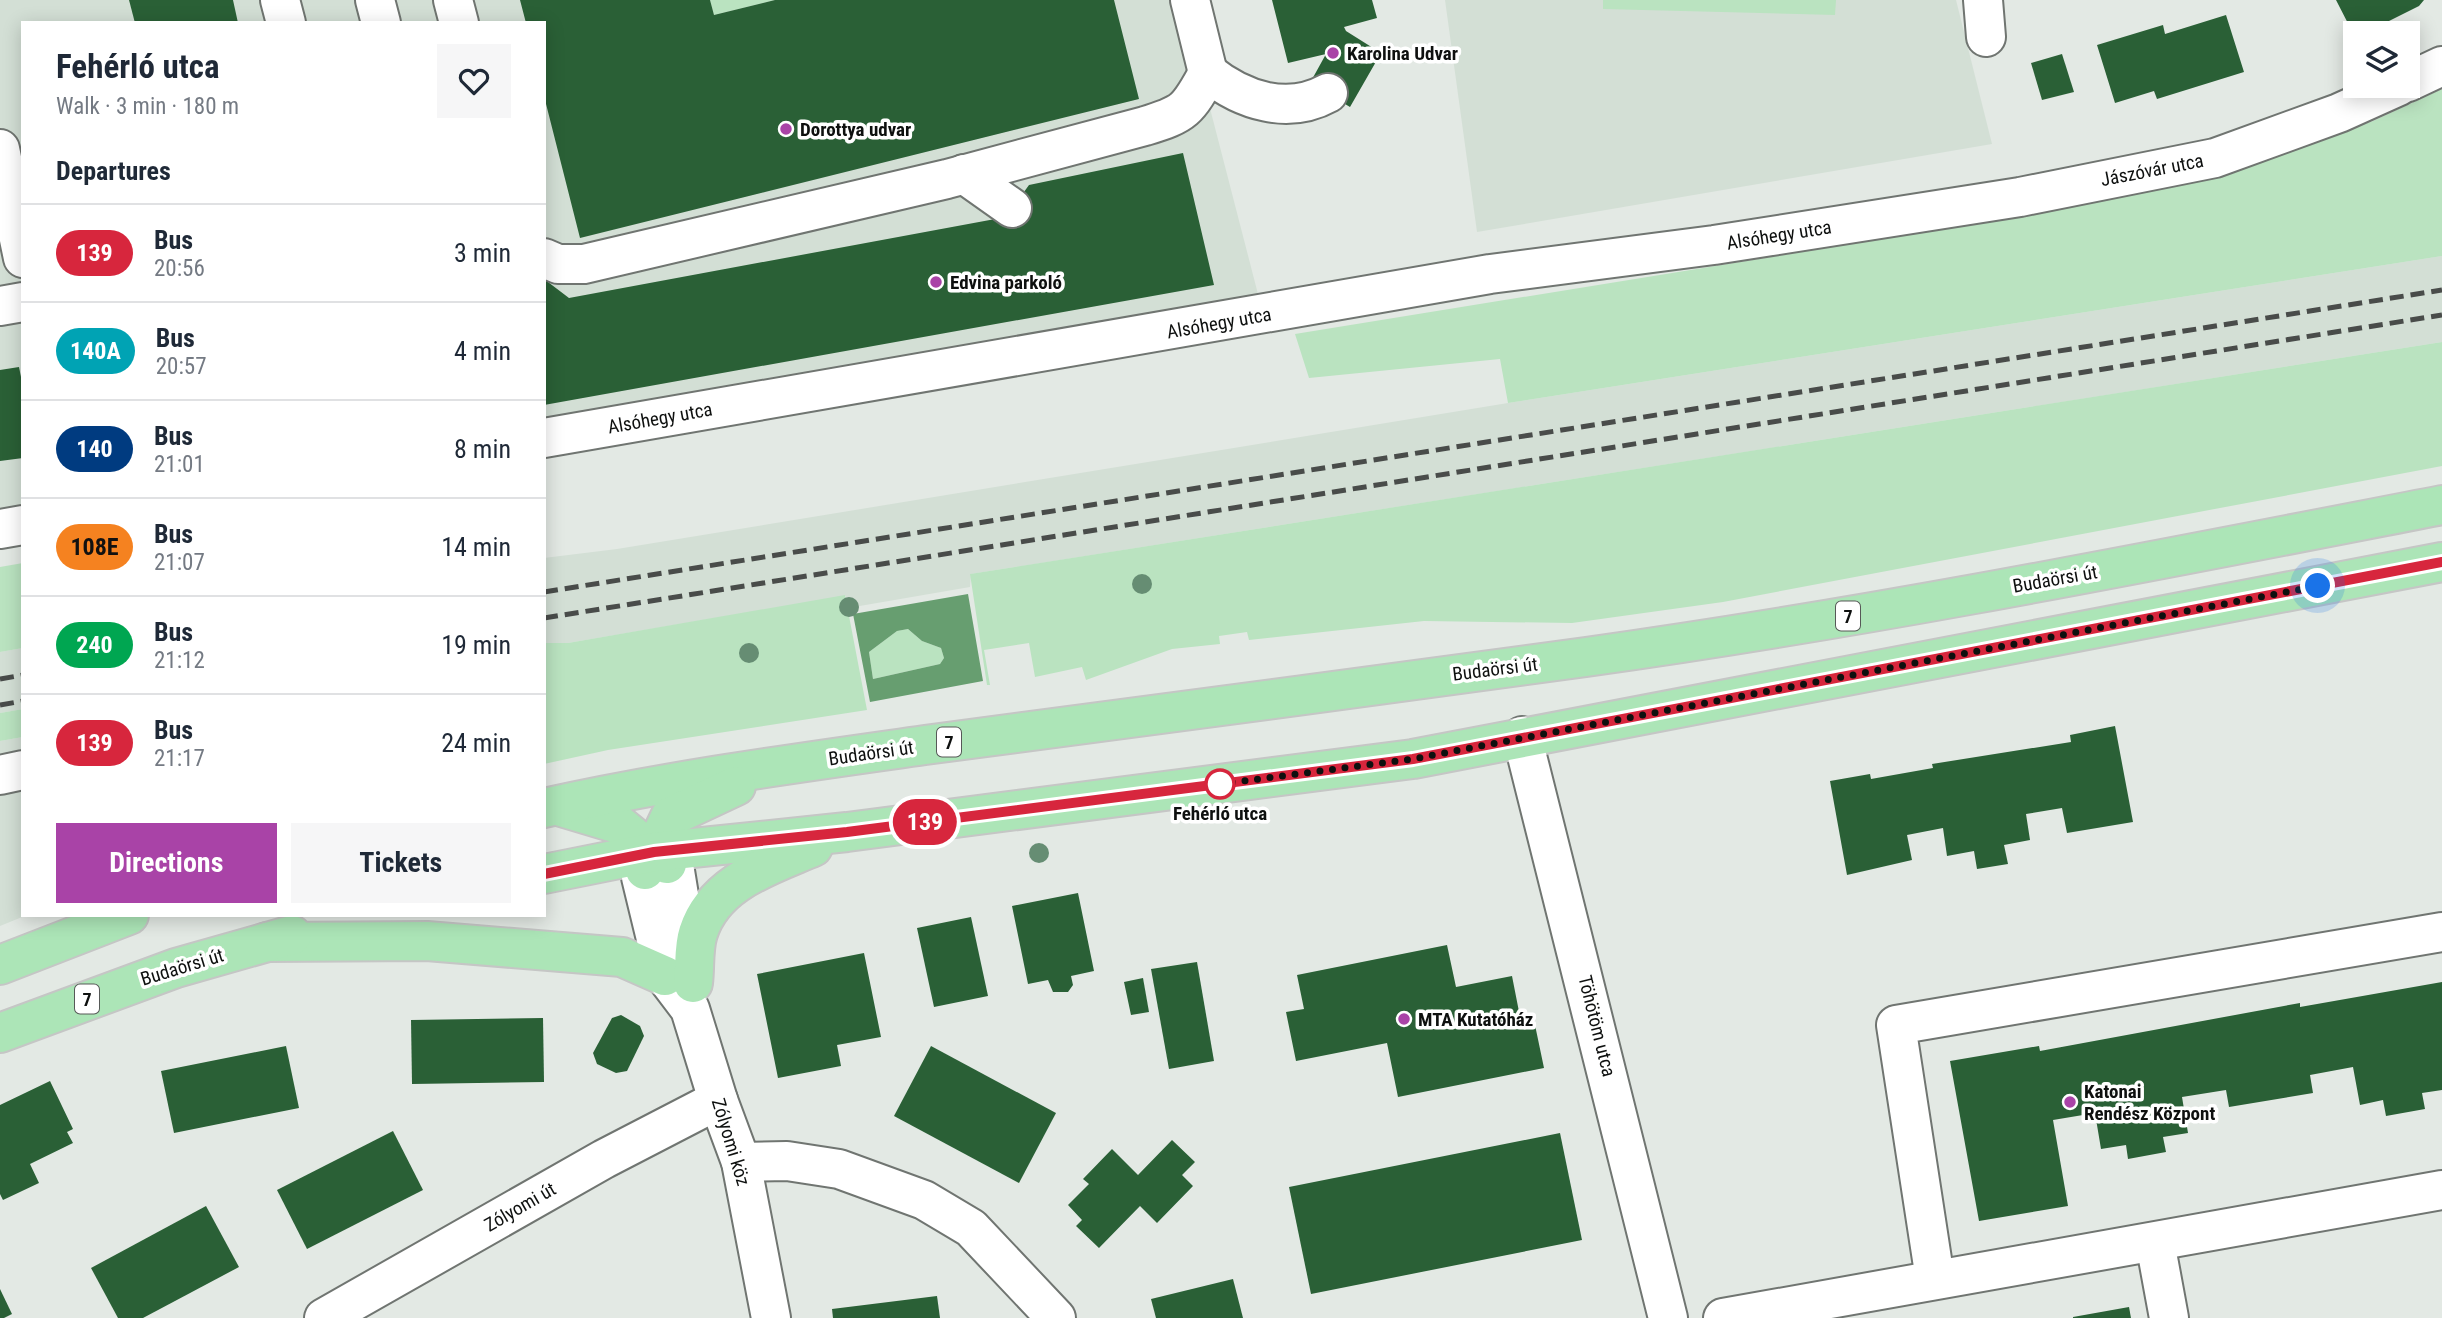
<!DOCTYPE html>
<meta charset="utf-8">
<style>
:root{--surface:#fff;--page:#f6f6f7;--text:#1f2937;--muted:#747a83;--line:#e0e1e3;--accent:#a943a7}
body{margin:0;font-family:"Roboto Condensed",sans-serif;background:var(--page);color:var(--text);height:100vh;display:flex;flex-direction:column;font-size:26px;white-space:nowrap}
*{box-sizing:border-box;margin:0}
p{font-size:23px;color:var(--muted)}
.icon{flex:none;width:38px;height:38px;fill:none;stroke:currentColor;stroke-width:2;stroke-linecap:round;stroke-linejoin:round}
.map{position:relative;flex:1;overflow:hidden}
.sheet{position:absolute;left:21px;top:21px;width:525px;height:896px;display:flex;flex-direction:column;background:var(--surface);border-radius:0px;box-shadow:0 4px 18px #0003}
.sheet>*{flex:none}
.badge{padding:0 14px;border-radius:23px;font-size:24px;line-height:46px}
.controls{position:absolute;left:2343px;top:21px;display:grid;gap:14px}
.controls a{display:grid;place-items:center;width:77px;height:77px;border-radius:0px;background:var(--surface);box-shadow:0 4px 18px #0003;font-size:35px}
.you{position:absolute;width:35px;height:35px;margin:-18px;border:5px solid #fff;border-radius:50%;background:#1a73e8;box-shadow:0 0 0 10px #1a73e833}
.map>.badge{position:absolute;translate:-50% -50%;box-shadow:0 0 0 4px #fff}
h2{padding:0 35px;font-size:26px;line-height:63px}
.round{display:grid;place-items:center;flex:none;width:74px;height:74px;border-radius:0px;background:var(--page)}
.summary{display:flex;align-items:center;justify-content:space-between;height:119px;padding:0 35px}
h1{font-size:33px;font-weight:700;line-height:52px}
.cta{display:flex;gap:14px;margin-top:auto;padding:14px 35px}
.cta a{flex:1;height:80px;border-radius:0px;background:var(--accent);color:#fff;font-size:28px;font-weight:700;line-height:80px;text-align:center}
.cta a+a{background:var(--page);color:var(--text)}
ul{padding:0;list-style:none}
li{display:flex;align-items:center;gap:21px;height:98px;padding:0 35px;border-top:2px solid var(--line)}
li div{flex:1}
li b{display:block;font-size:26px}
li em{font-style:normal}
li .badge{min-width:77px;font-weight:700;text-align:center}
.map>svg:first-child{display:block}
.built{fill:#d3dfd5}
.green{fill:#bae3c0}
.water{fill:#679e70;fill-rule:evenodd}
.building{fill:#2a6036}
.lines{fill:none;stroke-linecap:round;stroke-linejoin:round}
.minor-casing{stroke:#707571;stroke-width:42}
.major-casing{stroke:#c5c6c5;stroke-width:42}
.minor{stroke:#fff;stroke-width:38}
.major{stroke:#ace5b7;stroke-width:38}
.rail{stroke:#494c4a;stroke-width:5;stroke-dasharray:14 7;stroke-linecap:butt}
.tree{fill:#668d73}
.line-casing{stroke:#fff;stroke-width:16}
.line{stroke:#d7263d;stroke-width:10}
.walk{stroke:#0e100f;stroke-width:7;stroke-dasharray:0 12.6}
.poi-dot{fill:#a943a7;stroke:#fff;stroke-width:2.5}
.stop-dot{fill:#fff;stroke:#d7263d;stroke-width:3.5}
.labels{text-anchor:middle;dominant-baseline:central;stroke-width:7;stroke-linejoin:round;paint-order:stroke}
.shield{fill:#fff;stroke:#565857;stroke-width:2}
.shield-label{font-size:18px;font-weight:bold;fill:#0e100f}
.poi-label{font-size:19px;font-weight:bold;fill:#0e100f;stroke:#fff;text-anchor:start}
.street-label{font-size:19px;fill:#0e100f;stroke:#fff}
.stop-label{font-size:19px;font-weight:bold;fill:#0e100f;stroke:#fff}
</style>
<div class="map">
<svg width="2442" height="1318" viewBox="0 0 2442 1318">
<rect width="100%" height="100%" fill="#e3e9e4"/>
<g class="built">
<path d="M 0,0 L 1182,0 L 1259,298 L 544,420 L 544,23 L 23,23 L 23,505 L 0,509 Z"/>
<path d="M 1445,0 L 1956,0 L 1992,144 L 1477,232 Z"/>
<path d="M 2442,256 L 2442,342 L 971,574 L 970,587 L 848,608 L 846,596 L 568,643 L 544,643 L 544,558 L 617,549 L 1508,403 Z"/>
<path d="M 23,648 L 23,709 L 0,713 L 0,652 Z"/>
<path d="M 23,737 L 23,915 L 27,915 L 0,926 L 0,741 Z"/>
</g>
<g class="green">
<path d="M 710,0 L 775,0 L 714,15 Z"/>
<path d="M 1603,0 L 1836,0 L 1835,15 L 1603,9 Z"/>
<path d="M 2442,89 L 2442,256 L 1508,403 L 1500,359 L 1309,378 L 1295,334 L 2005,219 L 2221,175 L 2373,121 Z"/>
<path d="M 2442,342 L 2442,466 L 1723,602 L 1572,623 L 1424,621 L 1249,640 L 1247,632 L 1219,636 L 1220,644 L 1172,649 L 1086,680 L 1082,667 L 1035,677 L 1029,643 L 984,650 L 990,685 L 987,685 L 970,574 Z"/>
<path d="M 23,563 L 23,648 L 0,652 L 0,567 Z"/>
<path d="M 845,595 L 867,710 L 608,750 L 544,764 L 544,643 L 568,643 Z"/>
<path d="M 908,629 L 922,641 L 941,648 L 944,658 L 940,664 L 873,679 L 869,652 L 897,631 Z"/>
<path d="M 23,709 L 23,737 L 0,741 L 0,713 Z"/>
</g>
<path class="water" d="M 968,594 L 983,681 L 870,702 L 853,614 ZM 908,629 L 922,641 L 941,648 L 944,658 L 940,664 L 873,679 L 869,652 L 897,631 Z"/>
<g class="building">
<path d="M 129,0 L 233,0 L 238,23 L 135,23 Z"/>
<path d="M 520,0 L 710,0 L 714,15 L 775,0 L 1114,0 L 1139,99 L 580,238 L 544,96 L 544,23 L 526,23 Z"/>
<path d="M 1272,0 L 1372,0 L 1377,18 L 1344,27 L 1346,31 L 1381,53 L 1350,107 L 1310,83 L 1326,54 L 1288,63 Z"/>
<path d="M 2336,0 L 2424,0 L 2419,6 L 2365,33 L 2356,33 L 2356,39 Z"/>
<path d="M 2226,15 L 2244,72 L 2157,99 L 2154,91 L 2115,103 L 2097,45 L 2163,25 L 2165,34 Z"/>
<path d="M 2062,54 L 2074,92 L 2042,100 L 2031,63 Z"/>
<path d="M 1183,153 L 1214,285 L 544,405 L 544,279 L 569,298 L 1006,217 L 1029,185 Z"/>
<path d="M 19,367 L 23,387 L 23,458 L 0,461 L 0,370 Z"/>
<path d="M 2115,726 L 2133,822 L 2067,833 L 2062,808 L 2026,814 L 2030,840 L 2004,845 L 2008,864 L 1977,869 L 1974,851 L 1947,856 L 1943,828 L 1907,835 L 1912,860 L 1847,875 L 1830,781 L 1870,774 L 1871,779 L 1933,768 L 1932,764 L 2071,742 L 2070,735 Z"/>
<path d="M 1078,893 L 1094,971 L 1071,976 L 1073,985 L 1068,992 L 1053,992 L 1048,980 L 1028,984 L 1012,906 Z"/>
<path d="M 971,917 L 988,996 L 934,1007 L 917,928 Z"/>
<path d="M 1447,945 L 1456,987 L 1512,976 L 1522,1027 L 1535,1025 L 1544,1068 L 1398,1097 L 1387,1043 L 1296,1061 L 1286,1012 L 1304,1009 L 1297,975 Z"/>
<path d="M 864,953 L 881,1037 L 837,1045 L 841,1066 L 778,1078 L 757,974 Z"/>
<path d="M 1197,962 L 1214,1061 L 1169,1069 L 1151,969 Z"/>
<path d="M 1143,978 L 1149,1012 L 1131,1015 L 1124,982 Z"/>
<path d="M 2442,982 L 2442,1090 L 2422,1093 L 2425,1109 L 2386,1116 L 2383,1100 L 2360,1105 L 2353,1067 L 2310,1075 L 2313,1093 L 2229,1107 L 2226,1090 L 2182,1097 L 2188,1133 L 2163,1137 L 2166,1152 L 2128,1159 L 2126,1145 L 2101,1149 L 2095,1113 L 2053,1120 L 2068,1206 L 1979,1221 L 1950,1061 L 2039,1046 L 2040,1051 L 2300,1003 L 2300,1007 Z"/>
<path d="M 621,1015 L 640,1026 L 644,1036 L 627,1071 L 616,1073 L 597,1064 L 593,1053 L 612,1018 Z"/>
<path d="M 543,1018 L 544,1082 L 412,1084 L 411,1020 Z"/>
<path d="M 286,1046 L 299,1108 L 174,1133 L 161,1071 Z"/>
<path d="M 931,1046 L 1056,1113 L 1019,1183 L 894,1116 Z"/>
<path d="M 50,1081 L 73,1129 L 67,1132 L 73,1143 L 30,1164 L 39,1183 L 3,1200 L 0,1194 L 0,1105 Z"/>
<path d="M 393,1131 L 423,1190 L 307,1249 L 277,1190 Z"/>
<path d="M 1560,1133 L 1582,1240 L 1311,1294 L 1289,1187 Z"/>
<path d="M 1172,1140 L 1195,1162 L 1182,1175 L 1193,1186 L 1157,1223 L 1140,1206 L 1099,1248 L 1076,1226 L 1082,1220 L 1068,1205 L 1089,1184 L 1083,1179 L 1112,1149 L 1138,1175 Z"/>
<path d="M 206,1206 L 239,1267 L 143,1318 L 118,1318 L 91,1268 Z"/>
<path d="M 1233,1279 L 1243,1318 L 1156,1318 L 1151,1299 Z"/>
<path d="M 0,1289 L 12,1314 L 4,1318 L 0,1318 Z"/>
<path d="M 937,1296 L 940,1318 L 833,1318 L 832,1309 Z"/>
<path d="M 2129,1307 L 2131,1318 L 2073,1318 L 2073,1317 Z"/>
</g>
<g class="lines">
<g class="minor-casing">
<g id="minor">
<path d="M 280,0 L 286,23"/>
<path d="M 375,0 L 381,23"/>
<path d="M 453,0 L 459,23"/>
<path d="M 1190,0 L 1208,73"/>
<path d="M 1983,0 L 1986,37"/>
<path d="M 1208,73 C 1243,101 1288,115 1328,93"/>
<path d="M 2408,82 L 2442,66"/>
<path d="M 0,149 L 23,258"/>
<path d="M 964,174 L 1012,208"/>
<path d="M 544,258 L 558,264 L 584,264 L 947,179 L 1145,126 C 1185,114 1188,110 1208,73"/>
<path d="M 0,306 L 23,302"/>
<path d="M 544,438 L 1490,274 L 1714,245 L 2020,197 L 2215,158 L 2339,113 L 2399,86"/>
<path d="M 0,529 L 23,525"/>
<path d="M 1522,736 L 1668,1318"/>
<path d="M 0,775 L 23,770"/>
<path d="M 675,871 L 691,969"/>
<path d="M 641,877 L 665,976 L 690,1009 L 718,1100 L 741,1162 L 771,1318"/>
<path d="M 741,1162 L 787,1161 L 839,1169 L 924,1200 L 971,1228 L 1056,1318"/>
<path d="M 2155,1242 L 2169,1318"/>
<path d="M 1935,1279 L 1896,1025 L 2442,932"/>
<path d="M 324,1318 L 604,1159 L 718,1100"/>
<path d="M 1723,1318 L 2442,1190"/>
</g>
</g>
<g class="major-casing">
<g id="major">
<path d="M 558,806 L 618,824 L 667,864"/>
<path d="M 544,808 C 670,780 798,763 925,745 C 1145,715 1366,688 1586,657 C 1873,617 2158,560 2442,505"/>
<path d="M 645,870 L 670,817 L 736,786"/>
<path d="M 544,874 L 654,852 L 847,832 L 1413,759 L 2442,562"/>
<path d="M 267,942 L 427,941 L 622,957 L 665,976"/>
<path d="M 0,965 L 129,915"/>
<path d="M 693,983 C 695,967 693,948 698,933 C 714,882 769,866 813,847"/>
<path d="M 0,1033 L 176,968 L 292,935"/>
</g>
</g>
<use href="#minor" class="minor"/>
<use href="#major" class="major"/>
<g class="rail">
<path d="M 544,592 L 2442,290"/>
<path d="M 544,618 L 2442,315"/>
<path d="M 0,679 L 23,675"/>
<path d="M 0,705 L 23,701"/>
</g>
</g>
<g class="tree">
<circle cx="1142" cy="584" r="10"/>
<circle cx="849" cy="607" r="10"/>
<circle cx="749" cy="653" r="10"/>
<circle cx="1039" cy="853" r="10"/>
</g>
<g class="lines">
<g class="line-casing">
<path id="line" d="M 544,874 L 654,852 L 847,832 L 1413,759 L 2442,562"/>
</g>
<use href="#line" class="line"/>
<path class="walk" d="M 1220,784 L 1413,759 L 2318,586"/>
</g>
<g class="poi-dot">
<circle cx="1333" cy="53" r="7"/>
<circle cx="786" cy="129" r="7"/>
<circle cx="936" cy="282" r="7"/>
<circle cx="1404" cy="1019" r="7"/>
<circle cx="2070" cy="1102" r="7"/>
</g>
<circle class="stop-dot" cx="1220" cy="784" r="14"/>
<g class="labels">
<g class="shield">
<rect x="1836" y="601.5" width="24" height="29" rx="5"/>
<rect x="937" y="727.5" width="24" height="29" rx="5"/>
<rect x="75" y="984.5" width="24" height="29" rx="5"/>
</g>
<g class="shield-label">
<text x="1848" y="616">7</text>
<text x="949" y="742">7</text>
<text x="87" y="999">7</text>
</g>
<g class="poi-label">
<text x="1347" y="53">Karolina Udvar</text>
<text x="800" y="129">Dorottya udvar</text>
<text x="950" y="282">Edvina parkoló</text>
<text x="1418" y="1019">MTA Kutatóház</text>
<text x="2084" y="1091">Katonai<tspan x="2084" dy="22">Rendész Központ</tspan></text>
</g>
<g class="street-label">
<text transform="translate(2152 170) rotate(-11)">Jászóvár utca</text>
<text transform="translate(1779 235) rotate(-9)">Alsóhegy utca</text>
<text transform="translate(1219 323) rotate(-10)">Alsóhegy utca</text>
<text transform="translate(660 418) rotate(-10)">Alsóhegy utca</text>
<text transform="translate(2055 579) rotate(-10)">Budaörsi út</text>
<text transform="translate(1495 669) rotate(-7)">Budaörsi út</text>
<text transform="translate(871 753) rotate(-8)">Budaörsi út</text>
<text transform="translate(182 967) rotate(-17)">Budaörsi út</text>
<text transform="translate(1597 1026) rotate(76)">Töhötöm utca</text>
<text transform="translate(731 1142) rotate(73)">Zólyomi köz</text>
<text transform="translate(520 1207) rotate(-30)">Zólyomi út</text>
</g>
<g class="stop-label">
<text x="1220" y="813">Fehérló utca</text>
</g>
</g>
</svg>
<div class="controls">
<a><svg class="icon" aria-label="layers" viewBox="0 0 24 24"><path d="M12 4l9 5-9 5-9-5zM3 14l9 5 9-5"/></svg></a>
</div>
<div class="you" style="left:2318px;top:586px"></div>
<b class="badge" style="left:925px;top:822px;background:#d7263d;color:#fff">139</b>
<section class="sheet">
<div class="summary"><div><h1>Fehérló utca</h1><p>Walk · 3 min · 180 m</p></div><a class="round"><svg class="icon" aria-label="heart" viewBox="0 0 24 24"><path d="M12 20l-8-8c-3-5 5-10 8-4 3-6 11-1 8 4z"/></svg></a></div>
<h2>Departures</h2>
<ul>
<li><span class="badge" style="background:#d7263d;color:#fff">139</span><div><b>Bus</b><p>20:56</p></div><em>3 min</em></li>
<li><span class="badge" style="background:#00a3b4;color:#fff">140A</span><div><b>Bus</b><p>20:57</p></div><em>4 min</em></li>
<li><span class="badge" style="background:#003b80;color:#fff">140</span><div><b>Bus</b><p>21:01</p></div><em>8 min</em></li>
<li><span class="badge" style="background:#f58220;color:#111">108E</span><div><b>Bus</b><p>21:07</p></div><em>14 min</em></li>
<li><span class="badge" style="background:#00a651;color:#fff">240</span><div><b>Bus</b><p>21:12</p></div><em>19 min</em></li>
<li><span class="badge" style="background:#d7263d;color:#fff">139</span><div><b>Bus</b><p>21:17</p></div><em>24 min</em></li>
</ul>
<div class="cta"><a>Directions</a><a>Tickets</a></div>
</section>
</div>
